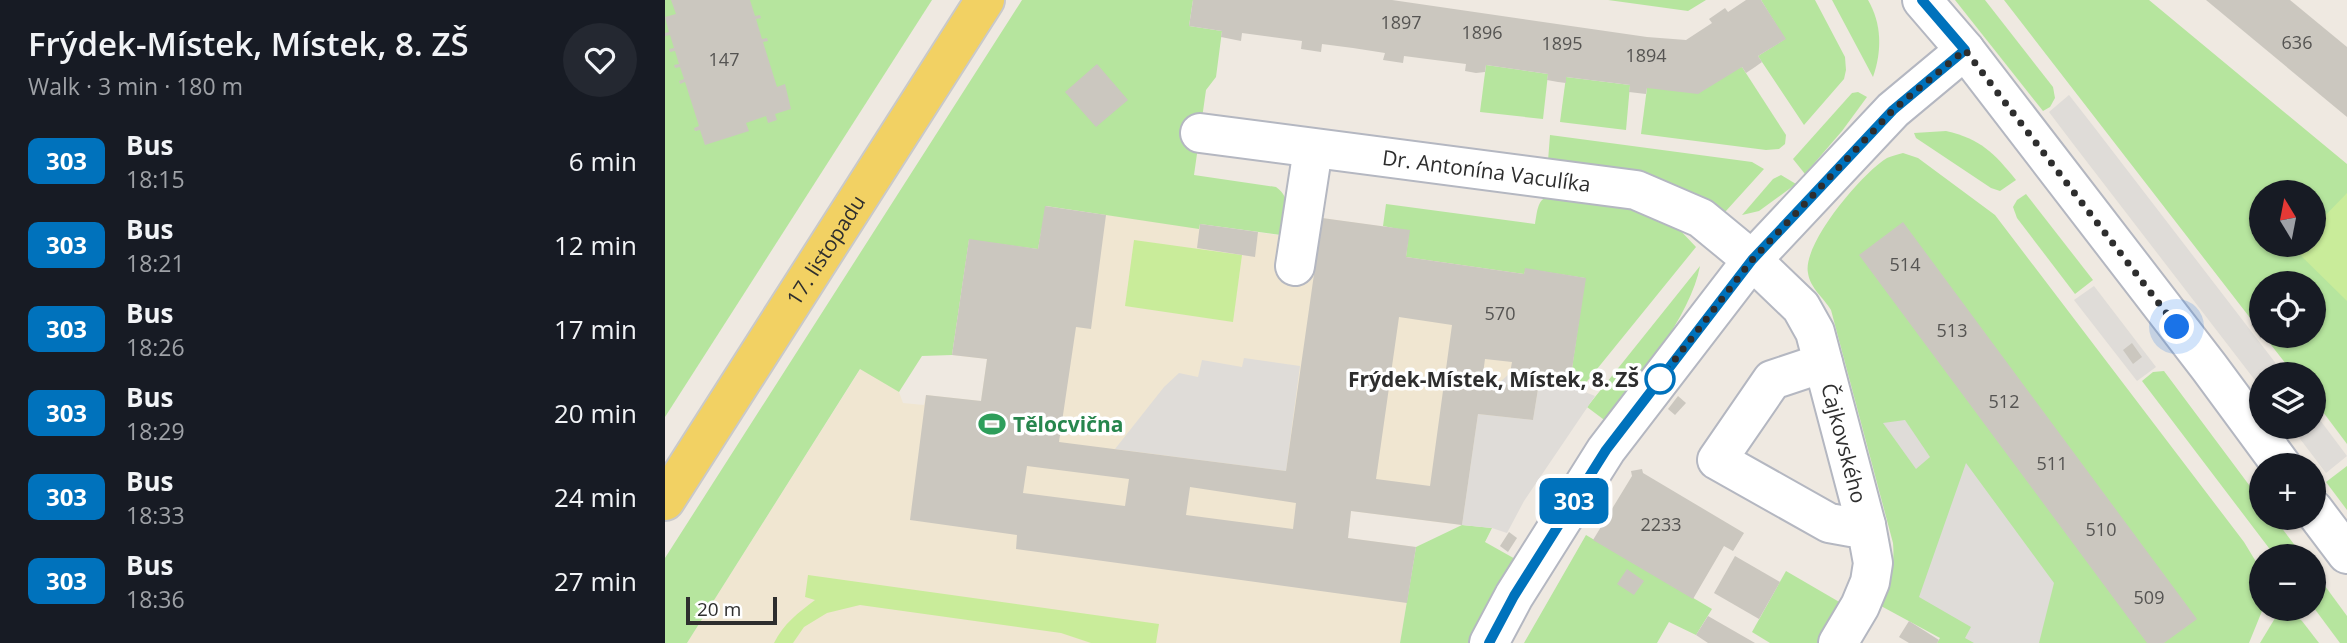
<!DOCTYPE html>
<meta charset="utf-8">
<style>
:root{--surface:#171b24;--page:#242831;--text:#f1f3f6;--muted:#9ea1a6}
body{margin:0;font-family:"Open Sans",sans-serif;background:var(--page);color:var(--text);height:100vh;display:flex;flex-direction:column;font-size:26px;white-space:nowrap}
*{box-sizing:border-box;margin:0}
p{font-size:23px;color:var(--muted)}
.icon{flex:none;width:38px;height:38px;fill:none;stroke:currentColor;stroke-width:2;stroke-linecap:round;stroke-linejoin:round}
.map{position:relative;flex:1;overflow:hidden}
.sheet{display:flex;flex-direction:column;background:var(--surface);width:665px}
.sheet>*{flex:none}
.badge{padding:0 14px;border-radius:10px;font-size:24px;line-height:46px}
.needle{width:46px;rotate:350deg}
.buttons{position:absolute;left:1584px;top:180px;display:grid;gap:14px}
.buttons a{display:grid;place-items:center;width:77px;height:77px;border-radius:50%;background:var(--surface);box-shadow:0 2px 5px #0004;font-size:35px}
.scale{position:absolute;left:21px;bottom:18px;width:91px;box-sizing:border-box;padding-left:7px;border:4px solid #2e2e2e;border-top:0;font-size:19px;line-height:24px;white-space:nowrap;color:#2e2e2e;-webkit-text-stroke:5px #fff;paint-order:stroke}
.you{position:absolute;width:35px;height:35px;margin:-18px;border:5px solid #fff;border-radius:50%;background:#1a73e8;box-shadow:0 0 0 10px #1a73e833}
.map>.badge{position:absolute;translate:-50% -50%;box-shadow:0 0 0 4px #fff}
.round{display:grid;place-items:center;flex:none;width:74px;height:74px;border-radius:37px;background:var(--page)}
.head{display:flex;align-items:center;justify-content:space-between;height:119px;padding:0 28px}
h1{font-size:33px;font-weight:600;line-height:52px}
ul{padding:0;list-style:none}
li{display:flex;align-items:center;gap:21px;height:84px;padding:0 28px}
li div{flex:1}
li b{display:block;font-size:26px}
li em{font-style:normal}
li .badge{min-width:77px;font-weight:700;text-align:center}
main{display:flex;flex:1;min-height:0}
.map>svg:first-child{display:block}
.education{fill:#f0e6d1}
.green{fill:#b6e59e;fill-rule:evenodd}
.pitch{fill:#c9ec9a}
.plaza{fill:#dfdcd8}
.building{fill:#cbc7bf;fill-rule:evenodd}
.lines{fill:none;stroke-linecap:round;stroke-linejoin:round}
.minor-casing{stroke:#b4b7c1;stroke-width:42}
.major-casing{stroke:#c9c9c9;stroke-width:42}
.minor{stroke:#fff;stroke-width:38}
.major{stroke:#f2d163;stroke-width:38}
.line-casing{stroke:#fff;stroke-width:16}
.line{stroke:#0072bc;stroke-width:10}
.walk{stroke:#2e2e2e;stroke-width:7;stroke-dasharray:0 12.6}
.stop-dot{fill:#fff;stroke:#0072bc;stroke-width:3.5}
.labels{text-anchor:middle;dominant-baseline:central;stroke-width:7;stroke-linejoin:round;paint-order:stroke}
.number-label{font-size:18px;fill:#555452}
.street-label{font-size:21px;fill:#2e2e2e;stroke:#fff}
.stop-label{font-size:21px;font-weight:bold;fill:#2e2e2e;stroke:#fff;text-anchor:end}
.leisure-label{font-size:21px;font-weight:bold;fill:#27864d;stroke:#fff;text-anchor:start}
</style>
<main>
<section class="sheet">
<div class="head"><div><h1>Frýdek-Místek, Místek, 8. ZŠ</h1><p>Walk · 3 min · 180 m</p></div><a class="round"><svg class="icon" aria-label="heart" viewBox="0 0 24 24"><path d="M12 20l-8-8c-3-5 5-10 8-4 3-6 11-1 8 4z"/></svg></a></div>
<ul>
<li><span class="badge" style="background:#0072bc;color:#fff">303</span><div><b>Bus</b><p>18:15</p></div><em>6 min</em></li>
<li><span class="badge" style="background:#0072bc;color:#fff">303</span><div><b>Bus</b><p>18:21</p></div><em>12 min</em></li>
<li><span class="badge" style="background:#0072bc;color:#fff">303</span><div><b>Bus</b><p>18:26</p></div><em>17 min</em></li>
<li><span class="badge" style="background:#0072bc;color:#fff">303</span><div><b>Bus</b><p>18:29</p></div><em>20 min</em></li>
<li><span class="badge" style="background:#0072bc;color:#fff">303</span><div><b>Bus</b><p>18:33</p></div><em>24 min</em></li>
<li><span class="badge" style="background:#0072bc;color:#fff">303</span><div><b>Bus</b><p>18:36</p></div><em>27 min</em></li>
</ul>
</section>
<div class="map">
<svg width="1682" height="643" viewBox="0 0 1682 643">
<rect width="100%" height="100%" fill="#efe9e1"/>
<path class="education" d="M 380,206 L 533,228 L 535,224 L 653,241 L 657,218 L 714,226 L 745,230 L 860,268 L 921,278 L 905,382 L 875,378 L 868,420 L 813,415 L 797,525 L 686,511 L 683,538 L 751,547 L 735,643 L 22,643 L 196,368 L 234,392 L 238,403 L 259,405 L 261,395 L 316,401 L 322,359 L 287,355 L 304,239 Z"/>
<g class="green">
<path d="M 0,0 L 267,0 L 0,417 Z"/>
<path d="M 357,0 L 528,0 L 524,26 L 557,31 L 551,77 L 541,90 L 529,175 L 611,187 C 629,200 620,216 616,235 L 535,224 L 534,229 L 381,206 L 373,249 L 304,240 L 287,355 L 257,356 L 234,392 L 195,369 L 22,643 L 0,643 L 0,558 Z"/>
<path d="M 943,0 L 1041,0 L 1023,11 Z"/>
<path d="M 1096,0 L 1150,0 L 1180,57 L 1181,70 L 1179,79 L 1139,125 L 1093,56 L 1120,39 Z"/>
<path d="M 1167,0 L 1203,0 C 1217,24 1217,51 1208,77 Z"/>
<path d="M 1290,0 L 1320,0 L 1388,87 L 1390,98 L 1385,107 L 1378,111 Z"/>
<path d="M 1339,0 L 1484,0 L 1682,164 L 1682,444 L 1649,400 L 1648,374 L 1629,374 L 1599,336 L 1648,336 L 1648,284 L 1596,284 L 1596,332 ZM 1596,192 L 1648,192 L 1648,245 L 1596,245 Z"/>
<path d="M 821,65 L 883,74 L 878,119 L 815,112 Z"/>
<path d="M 1077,67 L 1121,135 L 1120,144 L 1114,149 L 1101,150 L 976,134 L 982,88 Z"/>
<path d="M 901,77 L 965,85 L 961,130 L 895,122 Z"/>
<path d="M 1193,92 L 1202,97 L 1177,131 L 1140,174 L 1128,159 L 1187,93 Z"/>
<path d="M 1281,131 C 1316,139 1329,153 1351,180 L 1335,191 L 1326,188 L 1251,138 L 1249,133 Z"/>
<path d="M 885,135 L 1087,162 L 1099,169 L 1060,212 L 998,184 L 883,161 Z"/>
<path d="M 1238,153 L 1253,158 L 1330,215 L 1579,542 L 1596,570 L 1597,611 L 1584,643 L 1272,643 L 1275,638 L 1216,606 C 1225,584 1230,566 1228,543 L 1166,310 C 1159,298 1145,288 1143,273 C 1137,244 1197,173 1222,158 C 1226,156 1232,155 1238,153 Z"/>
<path d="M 1116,175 L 1131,184 L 1094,211 L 1077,215 L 1108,179 Z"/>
<path d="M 1361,194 L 1428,280 L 1410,294 L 1352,218 L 1348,207 L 1352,200 Z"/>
<path d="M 882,197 L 978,208 L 1012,227 L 1031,247 L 915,390 L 905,382 L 920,278 L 861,269 L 859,274 L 741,257 L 744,231 L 718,226 L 721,204 L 870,224 C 872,214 872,200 882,197 Z"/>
<path d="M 1035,266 C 1026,316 972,380 942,422 L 922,407 Z"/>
<path d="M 1499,371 L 1596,501 L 1596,518 L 1609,518 L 1638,556 L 1610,556 L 1477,381 L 1488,372 Z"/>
<path d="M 1682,466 L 1682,510 L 1661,482 Z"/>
<path d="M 797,525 L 827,528 L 820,542 L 852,560 L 807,643 L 735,643 L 751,547 Z"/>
<path d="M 921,535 L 1047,609 L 1031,635 L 1004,622 L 992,643 L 859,643 Z"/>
<path d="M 1121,571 L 1176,603 L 1152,643 L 1105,643 L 1087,632 Z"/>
<path d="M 1649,571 L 1682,616 L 1682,643 L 1675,643 L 1649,608 Z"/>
<path d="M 1621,609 L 1637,621 L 1654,643 L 1595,643 L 1615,610 Z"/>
</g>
<g class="pitch">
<path d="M 1682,193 L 1682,301 L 1628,248 L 1631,245 L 1648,245 L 1649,227 Z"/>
<path d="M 469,240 L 577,255 L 568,322 L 460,306 Z"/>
<path d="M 143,575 L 494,624 L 491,643 L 426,643 L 396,633 L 195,605 L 162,613 L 139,627 L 128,643 L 109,643 C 119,623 133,613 150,600 L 140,597 Z"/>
</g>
<g class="plaza">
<path d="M 1404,95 L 1429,127 L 1619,374 L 1596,374 L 1596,388 L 1409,145 L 1384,112 Z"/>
<path d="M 1429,286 L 1491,367 L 1472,381 L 1409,300 Z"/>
<path d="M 579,358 L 635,366 L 621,471 L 450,449 L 499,387 L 514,373 L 533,377 L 537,360 L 577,367 Z"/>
<path d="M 845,373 L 849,374 L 848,379 L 915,390 L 930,396 L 859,501 L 842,533 L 827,528 L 797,525 L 813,414 L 868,420 L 873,389 L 834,383 Z"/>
<path d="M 1649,412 L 1682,456 L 1661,473 L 1626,427 L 1648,427 Z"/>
<path d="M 1240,420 L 1265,457 L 1251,469 L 1218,423 Z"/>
<path d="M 1301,463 L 1389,583 L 1374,643 L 1309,643 L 1300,638 L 1306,627 L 1254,597 Z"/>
</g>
<g class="building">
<path d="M 6,0 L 85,0 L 90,16 L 95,15 L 96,18 L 91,19 L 97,39 L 102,38 L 103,41 L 98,42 L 112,87 L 120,84 L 126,109 L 110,114 L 112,120 L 103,123 L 101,116 L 81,123 L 84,131 L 40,145 L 35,130 L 30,131 L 29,128 L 34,126 L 20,82 L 15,84 L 14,81 L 19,79 L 15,67 L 10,68 L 9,65 L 14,64 L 10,51 L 5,52 L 4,49 L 9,48 L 5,35 L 0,36 L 0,33 L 4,32 L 0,17 L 11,14 Z"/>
<path d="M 528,0 L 727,0 L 982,37 L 1021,40 L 1047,23 L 1044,19 L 1060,8 L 1063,12 L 1081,0 L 1096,0 L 1121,39 L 1093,56 L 1097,62 L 1090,67 L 1081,73 L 1077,67 L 1033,94 L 982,88 L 981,94 L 964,92 L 965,85 L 901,77 L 901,83 L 893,82 L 882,80 L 883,74 L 821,65 L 820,72 L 811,73 L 800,71 L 801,64 L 739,56 L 738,63 L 718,60 L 720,53 L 688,48 L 657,44 L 656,52 L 636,49 L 637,41 L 577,33 L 576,41 L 556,37 L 557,31 L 524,26 Z"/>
<path d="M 1541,0 L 1625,0 L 1682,47 L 1682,117 Z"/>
<path d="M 432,64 L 463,100 L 431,127 L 400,92 Z"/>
<path d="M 380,206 L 441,215 L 426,329 L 411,327 L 394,442 L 621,471 L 657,218 L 745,230 L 741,257 L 859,274 L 860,268 L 921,278 L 905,382 L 845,373 L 847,362 L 820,359 L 817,381 L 873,389 L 868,420 L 813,414 L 797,525 L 686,511 L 683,538 L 751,547 L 742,603 L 351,549 L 352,535 L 245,520 L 261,395 L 316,401 L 322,359 L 287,355 L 304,239 L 373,249 ZM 734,317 L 787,325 L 765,486 L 711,479 ZM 362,466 L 464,479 L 460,506 L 358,493 ZM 525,487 L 631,503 L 628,529 L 521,515 Z"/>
<path d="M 1238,222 L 1532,619 L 1499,643 L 1482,643 L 1194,255 Z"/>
<path d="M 535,224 L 593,232 L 590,257 L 532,248 Z"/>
<path d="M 1595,319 L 1596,321 L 1596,339 L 1586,325 Z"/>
<path d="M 1467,343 L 1477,357 L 1468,364 L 1458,350 Z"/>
<path d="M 1013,396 L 1021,403 L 1010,415 L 1003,409 Z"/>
<path d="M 977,469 L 978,473 L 1079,533 L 1068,551 L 1059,546 L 1028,599 L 928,540 L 967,476 L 966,471 Z"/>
<path d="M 844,532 L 852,538 L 843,552 L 835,546 Z"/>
<path d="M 1070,556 L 1115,582 L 1094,619 L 1049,593 Z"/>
<path d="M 962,569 L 979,581 L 969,595 L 952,584 Z"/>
<path d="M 1043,616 L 1090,643 L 1043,643 L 1031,635 Z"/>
<path d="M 1244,621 L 1274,640 L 1272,643 L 1244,643 L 1234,637 Z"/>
</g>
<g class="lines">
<g class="minor-casing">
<g id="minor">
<path d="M 1257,0 L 1300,50 L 1544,367 L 1617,466"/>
<path id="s1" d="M 535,133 L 971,190 L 1036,218 L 1087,260 L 1136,307 L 1150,332 L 1201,525 L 1208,563 L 1205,582 L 1195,606 L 1173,643"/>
<path d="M 630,266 L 648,149"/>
<path d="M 1158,363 L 1107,380 L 1052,460 L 1164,523 L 1186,527 L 1201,525"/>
<path d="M 1648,509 L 1682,554"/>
<path d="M 824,643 L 849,596 L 941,450 L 1087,260 L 1228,110 L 1300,50"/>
</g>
</g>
<g class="major-casing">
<g id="major">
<path id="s2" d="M 0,501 L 320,0"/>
</g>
</g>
<use href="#minor" class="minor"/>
<use href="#major" class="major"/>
</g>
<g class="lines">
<g class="line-casing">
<path id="line" d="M 824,643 L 849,596 L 941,450 L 1087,260 L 1228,110 L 1300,50 L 1257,0"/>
</g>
<use href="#line" class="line"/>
<path class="walk" d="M 995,379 L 1087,260 L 1228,110 L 1300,50 L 1512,327"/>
</g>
<defs>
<g id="stadium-bare" transform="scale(2.1)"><path d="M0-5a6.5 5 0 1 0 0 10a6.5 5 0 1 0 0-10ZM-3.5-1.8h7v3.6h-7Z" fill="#2e9e5b" stroke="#fff" stroke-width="2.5" paint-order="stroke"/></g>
</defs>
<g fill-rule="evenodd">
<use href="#stadium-bare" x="327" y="424"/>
</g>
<circle class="stop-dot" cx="995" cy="379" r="14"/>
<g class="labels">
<g class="number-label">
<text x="736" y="22">1897</text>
<text x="817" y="32">1896</text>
<text x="1632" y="42">636</text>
<text x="897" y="43">1895</text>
<text x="981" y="55">1894</text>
<text x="59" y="59">147</text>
<text x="1240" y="264">514</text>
<text x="835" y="313">570</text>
<text x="1287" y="330">513</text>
<text x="1339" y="401">512</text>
<text x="1387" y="463">511</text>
<text x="996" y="524">2233</text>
<text x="1436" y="529">510</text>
<text x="1484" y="597">509</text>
</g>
<g class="street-label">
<text stroke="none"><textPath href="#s1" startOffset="289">Dr. Antonína Vaculíka</textPath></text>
<text stroke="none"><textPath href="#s2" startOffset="298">17. listopadu</textPath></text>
<text stroke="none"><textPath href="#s1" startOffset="788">Čajkovského</textPath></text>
</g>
<g class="stop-label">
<text x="974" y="379">Frýdek-Místek, Místek, 8. ZŠ</text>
</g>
<g class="leisure-label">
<text x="348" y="424">Tělocvična</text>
</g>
</g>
</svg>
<div class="buttons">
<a><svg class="needle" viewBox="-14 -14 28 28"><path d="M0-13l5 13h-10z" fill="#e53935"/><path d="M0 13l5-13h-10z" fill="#9ea1a6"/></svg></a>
<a><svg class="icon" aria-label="locate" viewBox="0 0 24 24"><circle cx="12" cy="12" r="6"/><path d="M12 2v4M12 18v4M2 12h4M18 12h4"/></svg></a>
<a><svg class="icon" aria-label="layers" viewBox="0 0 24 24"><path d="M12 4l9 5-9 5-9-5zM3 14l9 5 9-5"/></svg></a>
<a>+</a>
<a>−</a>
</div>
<div class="scale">20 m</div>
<div class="you" style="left:1512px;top:327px"></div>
<b class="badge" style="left:909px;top:501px;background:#0072bc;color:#fff">303</b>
</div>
</main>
